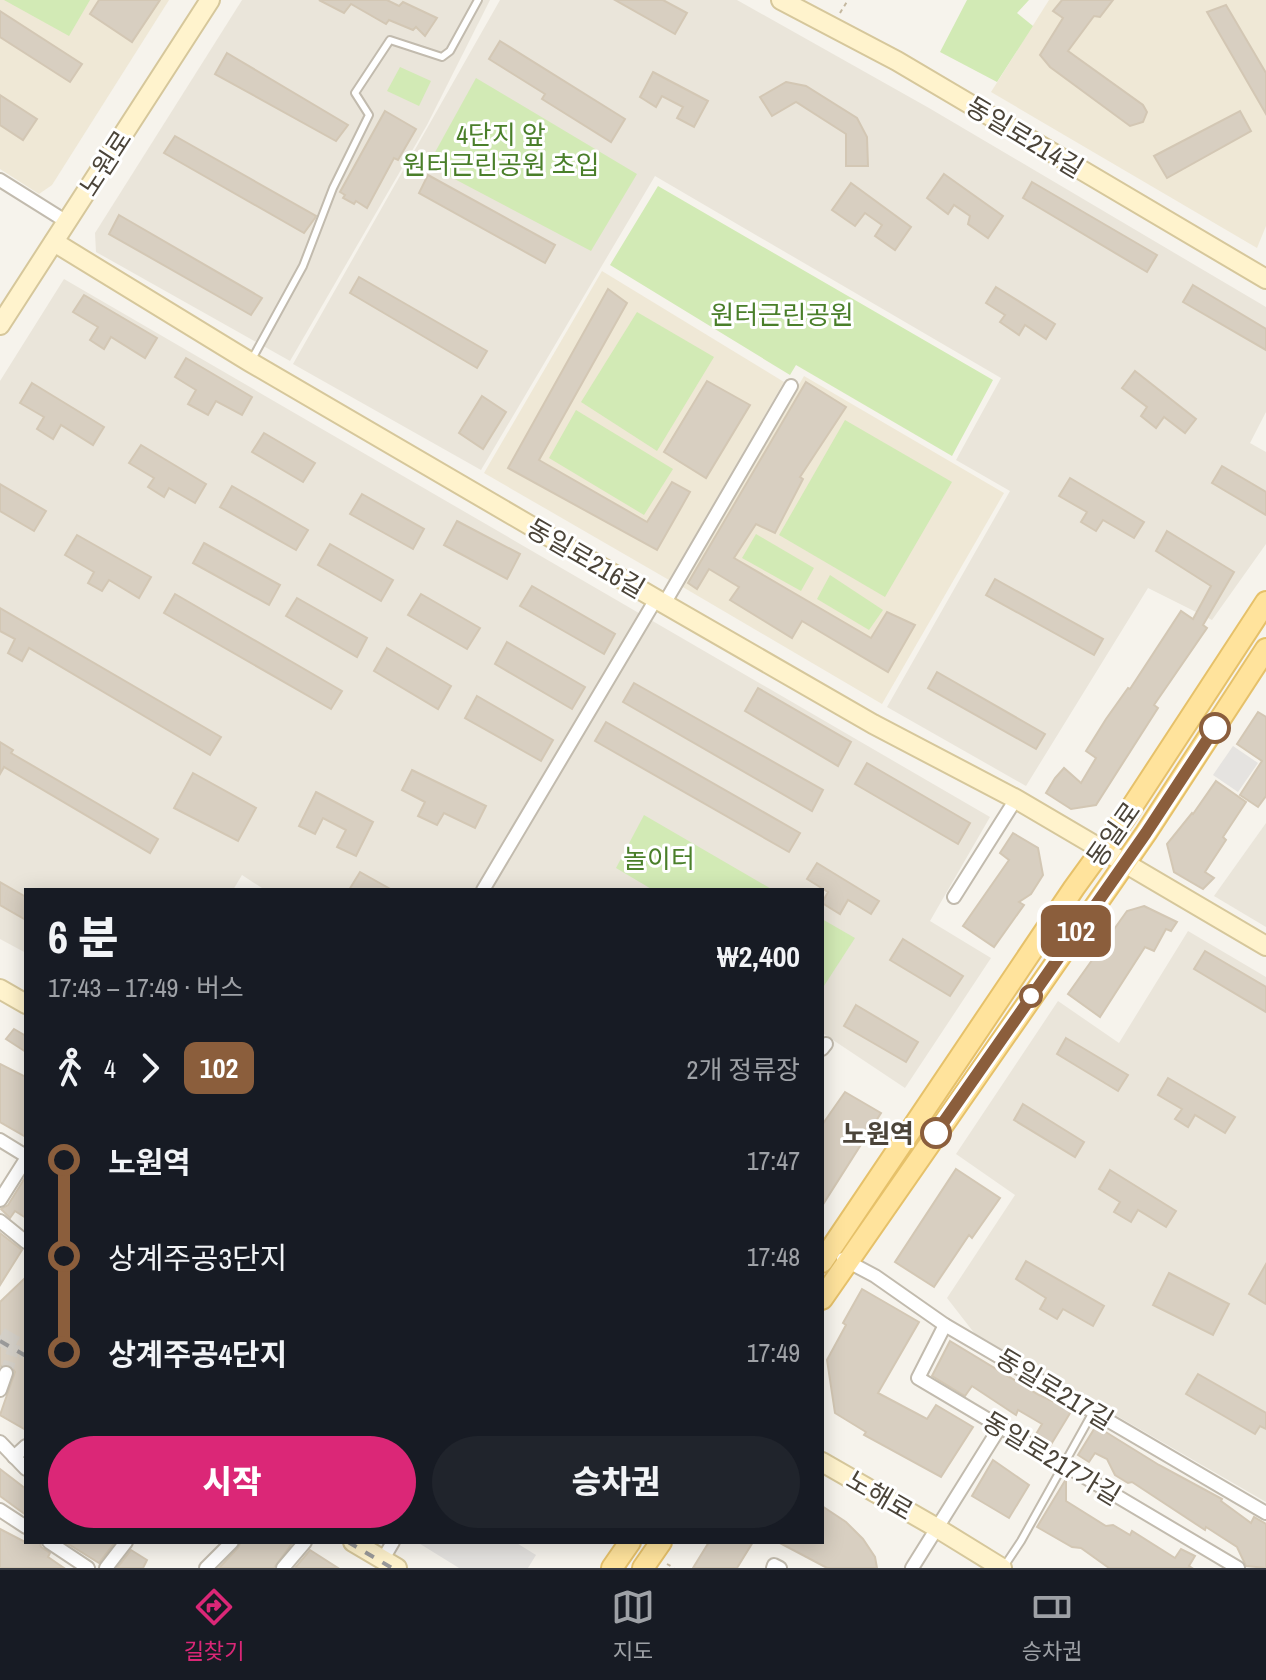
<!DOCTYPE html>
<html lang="ko">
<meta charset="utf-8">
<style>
:root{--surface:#171b24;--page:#20242c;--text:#f1f3f6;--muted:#9ea1a6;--line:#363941;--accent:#db2777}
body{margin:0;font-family:"Archivo Narrow","Noto Sans KR",sans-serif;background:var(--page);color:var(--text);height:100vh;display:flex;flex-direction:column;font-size:30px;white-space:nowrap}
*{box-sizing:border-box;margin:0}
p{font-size:26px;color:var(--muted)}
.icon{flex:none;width:44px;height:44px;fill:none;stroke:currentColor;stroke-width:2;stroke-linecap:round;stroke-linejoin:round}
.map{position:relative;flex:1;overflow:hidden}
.sheet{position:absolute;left:24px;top:888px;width:800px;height:656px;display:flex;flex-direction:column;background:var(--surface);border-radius:0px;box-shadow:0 4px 20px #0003}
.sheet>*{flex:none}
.badge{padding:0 16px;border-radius:12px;font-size:28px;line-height:52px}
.map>.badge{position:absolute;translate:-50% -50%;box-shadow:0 0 0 4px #fff}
.legs{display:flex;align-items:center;gap:12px;height:88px;padding:0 24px;font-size:26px}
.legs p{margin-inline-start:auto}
.overview{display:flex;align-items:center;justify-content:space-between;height:136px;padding:0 24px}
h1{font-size:44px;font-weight:800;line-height:60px}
.cta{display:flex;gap:16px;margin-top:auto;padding:16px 24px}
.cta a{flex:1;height:92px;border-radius:48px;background:var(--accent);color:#fff;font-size:32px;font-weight:800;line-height:92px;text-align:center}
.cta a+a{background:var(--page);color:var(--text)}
ul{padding:0 24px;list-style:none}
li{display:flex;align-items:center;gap:28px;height:96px;font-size:30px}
li i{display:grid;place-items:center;width:12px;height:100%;margin:0 10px;background:currentColor}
li i::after{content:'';width:20px;height:20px;margin:-10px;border:6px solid;border-radius:50%;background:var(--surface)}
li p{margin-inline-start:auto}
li:first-child i{background:linear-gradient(#0000 50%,currentColor 0)}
li:last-child i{background:linear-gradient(currentColor 50%,#0000 0)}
.tabs{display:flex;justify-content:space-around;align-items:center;height:112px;border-top:2px solid var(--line);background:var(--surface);font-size:22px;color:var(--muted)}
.tabs a{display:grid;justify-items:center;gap:4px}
.tabs .current{color:var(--accent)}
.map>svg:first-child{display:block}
.residential{fill:#eae5da}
.education{fill:#efe8d6}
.green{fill:#d2eab5}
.parking{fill:#e5e3e0}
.building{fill:#d8cfc1;stroke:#d3c7b4;stroke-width:2}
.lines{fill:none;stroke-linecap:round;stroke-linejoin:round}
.street-tunnel{stroke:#d4d0c8;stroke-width:12;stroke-dasharray:12 6;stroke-linecap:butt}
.secondary-tunnel{stroke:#d4d0c8;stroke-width:18;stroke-dasharray:18 9;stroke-linecap:butt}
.lane-casing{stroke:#c2bbae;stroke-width:10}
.street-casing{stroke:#c2bbae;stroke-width:16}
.secondary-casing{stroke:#d6c79b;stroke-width:22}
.primary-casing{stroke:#e6c16a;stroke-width:24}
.path{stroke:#c4b79f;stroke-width:2;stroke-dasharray:4 4;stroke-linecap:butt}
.lane{stroke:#fff;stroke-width:6}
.street{stroke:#fff;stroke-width:12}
.secondary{stroke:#fff3cd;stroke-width:18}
.primary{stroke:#ffe39c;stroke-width:20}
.rail{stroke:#9a9a9a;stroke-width:4;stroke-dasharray:10 10;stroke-linecap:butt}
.line-1-casing{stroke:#fff;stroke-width:18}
.line-1{stroke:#8b5e3c;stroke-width:12}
.stop-1-dot{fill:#fff;stroke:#8b5e3c;stroke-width:4}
.labels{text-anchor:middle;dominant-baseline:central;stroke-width:6;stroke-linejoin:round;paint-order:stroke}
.park-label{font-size:26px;fill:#4a7f2a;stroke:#fff}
.street-label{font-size:26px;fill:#4b4439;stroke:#fff}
.stop-label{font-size:26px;font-weight:bold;fill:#4b4439;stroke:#fff;text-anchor:end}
</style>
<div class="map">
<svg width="1266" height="1568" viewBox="0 0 1266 1568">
<rect width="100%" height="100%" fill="#f6f3ec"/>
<g class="residential">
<path d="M 242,0 L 490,0 L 427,125 L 290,361 L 96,252 L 95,233 Z"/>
<path d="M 500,0 L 737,0 L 929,108 L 1266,307 L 1266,412 L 1250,443 L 1266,452 L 1266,544 L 1212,620 L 1148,588 L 1026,786 L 887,707 L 1010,491 L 956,460 L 1001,378 L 655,176 L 481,470 L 293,364 Z"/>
<path d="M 64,279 L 990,817 L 930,921 L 991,958 L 905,1088 L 824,1034 L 822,1037 L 822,890 L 265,890 L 242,875 L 233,890 L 26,890 L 26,953 L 0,939 L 0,381 Z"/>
<path d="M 1266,823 L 1266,927 L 1214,896 Z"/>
<path d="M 1188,931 L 1266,977 L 1266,1502 L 975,1334 L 947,1298 L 1015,1195 L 956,1154 L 1058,1001 L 1119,1043 Z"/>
</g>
<g class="education">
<path d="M 0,0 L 169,0 L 52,185 L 39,194 L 0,169 Z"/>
<path d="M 1049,0 L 1266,0 L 1266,226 L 1257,248 L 991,92 Z"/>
<path d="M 602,271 L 784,382 L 669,580 L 484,473 Z"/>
<path d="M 804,376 L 1004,493 L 882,704 L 681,586 Z"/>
</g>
<g class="green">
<path d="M 4,0 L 90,0 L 69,36 Z"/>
<path d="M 967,0 L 1029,0 L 1017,13 L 1033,26 L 997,82 L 940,52 Z"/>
<path d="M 400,67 L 431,81 L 419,106 L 387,91 Z"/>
<path d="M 476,78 L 637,174 L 591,251 L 428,165 Z"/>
<path d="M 658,186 L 993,380 L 952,456 L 796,365 L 790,375 L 610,265 Z"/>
<path d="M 637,312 L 714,357 L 657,451 L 581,402 Z"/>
<path d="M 576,410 L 673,469 L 644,515 L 549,458 Z"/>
<path d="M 845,420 L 952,482 L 885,597 L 779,535 Z"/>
<path d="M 756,534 L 814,568 L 801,591 L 742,558 Z"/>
<path d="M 830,575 L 883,610 L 869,630 L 817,599 Z"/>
<path d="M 644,815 L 773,890 L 653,890 L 616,868 Z"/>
<path d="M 822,919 L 855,938 L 822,989 Z"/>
</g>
<g class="parking">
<path d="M 1233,746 L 1258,763 L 1238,792 L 1213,775 Z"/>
<path d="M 417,1542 L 515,1542 L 536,1555 L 528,1568 L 459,1568 Z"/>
</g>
<g class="building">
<path d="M 99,0 L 160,0 L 132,42 L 90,14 Z"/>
<path d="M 319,0 L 387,0 L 399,6 L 403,2 L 437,18 L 425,36 L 416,27 L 413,30 L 389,20 L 386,24 L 351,4 L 344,13 Z"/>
<path d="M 615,0 L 663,0 L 687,13 L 675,34 Z"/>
<path d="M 1062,0 L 1113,0 L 1100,17 L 1094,16 L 1068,51 L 1143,105 L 1147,112 L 1143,122 L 1130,126 L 1050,67 L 1040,55 L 1063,18 L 1053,11 Z"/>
<path d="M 1226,5 L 1266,73 L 1266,114 L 1207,12 Z"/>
<path d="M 0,11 L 82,64 L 70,82 L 0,37 Z"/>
<path d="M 500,41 L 625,119 L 611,142 L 542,99 L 545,94 L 489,59 Z"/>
<path d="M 227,53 L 348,125 L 336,141 L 215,74 Z"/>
<path d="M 653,72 L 708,101 L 694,127 L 677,118 L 683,107 L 662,96 L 656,107 L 640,97 Z"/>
<path d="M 786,82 L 806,86 L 857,118 L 867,137 L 868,166 L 846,166 L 846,134 L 796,102 L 772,116 L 760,97 Z"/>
<path d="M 0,95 L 37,119 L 23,140 L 0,125 Z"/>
<path d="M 385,111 L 416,129 L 398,160 L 394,158 L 367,208 L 356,201 L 354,204 L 343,198 L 345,195 L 340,192 Z"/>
<path d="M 1240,111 L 1251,131 L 1167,178 L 1154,156 Z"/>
<path d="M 175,136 L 316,216 L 315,218 L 304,233 L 164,153 Z"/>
<path d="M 944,174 L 1003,216 L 988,238 L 968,224 L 970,216 L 954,205 L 948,214 L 927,198 Z"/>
<path d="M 428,175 L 555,245 L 545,263 L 419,193 Z"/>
<path d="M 1032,182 L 1157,255 L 1147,272 L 1023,198 Z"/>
<path d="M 851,183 L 911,227 L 895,250 L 875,236 L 882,225 L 865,213 L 855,226 L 832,210 Z"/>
<path d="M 119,215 L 262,298 L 251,315 L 109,234 Z"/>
<path d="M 359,277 L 487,351 L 477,368 L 350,293 Z"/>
<path d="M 1193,285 L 1266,329 L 1266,350 L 1183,302 Z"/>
<path d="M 996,287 L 1055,324 L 1046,339 L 1025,325 L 1019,335 L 1000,322 L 1005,315 L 986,303 Z"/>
<path d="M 608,289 L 627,303 L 539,460 L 647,522 L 672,482 L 690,492 L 657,550 L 508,468 Z"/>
<path d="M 84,295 L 157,338 L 145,358 L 111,337 L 104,349 L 90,340 L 98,327 L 73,312 Z"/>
<path d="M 186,358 L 252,397 L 242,415 L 216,401 L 208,415 L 188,404 L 196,390 L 175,377 Z"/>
<path d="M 1135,371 L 1196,419 L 1185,433 L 1164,417 L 1156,428 L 1141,416 L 1147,407 L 1122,388 Z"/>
<path d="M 707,381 L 750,405 L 706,478 L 664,452 Z"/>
<path d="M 806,382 L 846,407 L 800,477 L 803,479 L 775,533 L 756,524 L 734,558 L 871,638 L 887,612 L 915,625 L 888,672 L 802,621 L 792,638 L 730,600 L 739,587 L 709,569 L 697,589 L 688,583 Z"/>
<path d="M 32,383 L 104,427 L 93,445 L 61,425 L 53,439 L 37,429 L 44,417 L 20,403 Z"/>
<path d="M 482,396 L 506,412 L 483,449 L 459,433 Z"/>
<path d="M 264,433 L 315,463 L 303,482 L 252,452 Z"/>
<path d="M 141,445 L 206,484 L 195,503 L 169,488 L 164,497 L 148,487 L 154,478 L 129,463 Z"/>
<path d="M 1222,466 L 1266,492 L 1266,515 L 1212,483 Z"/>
<path d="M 1070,478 L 1144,522 L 1134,538 L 1103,520 L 1096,531 L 1081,522 L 1087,512 L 1059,496 Z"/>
<path d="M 0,484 L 46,511 L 34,531 L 0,511 Z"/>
<path d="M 232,486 L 308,530 L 296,550 L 220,507 Z"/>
<path d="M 362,494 L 424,529 L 413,549 L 350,514 Z"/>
<path d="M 457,521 L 520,554 L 507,579 L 444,545 Z"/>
<path d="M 1167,531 L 1234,572 L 1203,625 L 1207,628 L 1154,705 L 1158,708 L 1096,805 L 1071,809 L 1046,793 L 1055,778 L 1064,768 L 1081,783 L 1096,758 L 1086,751 L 1106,719 L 1128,688 L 1130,689 L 1181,611 L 1193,619 L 1211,586 L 1156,551 Z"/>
<path d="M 77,535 L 151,577 L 139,598 L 109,580 L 102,591 L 88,583 L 94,572 L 65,555 Z"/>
<path d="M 204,543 L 280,585 L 269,605 L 193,563 Z"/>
<path d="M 330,544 L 393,580 L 381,601 L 318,565 Z"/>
<path d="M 995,579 L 1103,639 L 1094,655 L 986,595 Z"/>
<path d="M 532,586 L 615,634 L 604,654 L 520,606 Z"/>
<path d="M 175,594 L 342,691 L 331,709 L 164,613 Z"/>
<path d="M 421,594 L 480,628 L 467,649 L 408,615 Z"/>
<path d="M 297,598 L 367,638 L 357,657 L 286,616 Z"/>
<path d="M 0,608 L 221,737 L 210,755 L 29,648 L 22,661 L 8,653 L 15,639 L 0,631 Z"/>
<path d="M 507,642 L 585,687 L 572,709 L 495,664 Z"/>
<path d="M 387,648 L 451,686 L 438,709 L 374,671 Z"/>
<path d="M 937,672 L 1045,734 L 1036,749 L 928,688 Z"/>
<path d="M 634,683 L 823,790 L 812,811 L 623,702 Z"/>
<path d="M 758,688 L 851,742 L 838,766 L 745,711 Z"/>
<path d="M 477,696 L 553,740 L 541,761 L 465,718 Z"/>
<path d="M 1258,712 L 1266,717 L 1266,796 L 1258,807 L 1240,795 L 1262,761 L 1237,744 Z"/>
<path d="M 606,722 L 800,833 L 789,852 L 595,741 Z"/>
<path d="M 0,742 L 13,750 L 11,753 L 158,839 L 150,853 L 4,767 L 0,774 Z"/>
<path d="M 867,763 L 970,823 L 958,844 L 855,784 Z"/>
<path d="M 412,770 L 486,806 L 475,828 L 444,813 L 437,825 L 418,816 L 425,802 L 402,790 Z"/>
<path d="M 193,773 L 256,808 L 238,841 L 174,808 Z"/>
<path d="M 1216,781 L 1246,802 L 1223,837 L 1226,840 L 1205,872 L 1214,878 L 1203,889 L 1174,872 L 1167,844 L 1192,813 L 1193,814 Z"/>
<path d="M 316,792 L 373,822 L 356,856 L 337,847 L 346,830 L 323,818 L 315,834 L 299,826 Z"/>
<path d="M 1013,833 L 1038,848 L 1043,875 L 1031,894 L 1019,902 L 1024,905 L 994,947 L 963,926 L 1009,860 L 1000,853 Z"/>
<path d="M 817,863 L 879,901 L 871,914 L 848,900 L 840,914 L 822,903 L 828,892 L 807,879 Z"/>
<path d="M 360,872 L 392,890 L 349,890 Z"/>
<path d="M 0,882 L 26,897 L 26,920 L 0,905 Z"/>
<path d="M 1144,906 L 1177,922 L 1171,931 L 1166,929 L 1154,951 L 1145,947 L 1100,1017 L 1068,994 L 1127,911 Z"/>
<path d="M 903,939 L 963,976 L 950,996 L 890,960 Z"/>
<path d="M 1205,951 L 1266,987 L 1266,1012 L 1194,969 Z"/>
<path d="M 856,1005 L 918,1042 L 906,1062 L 844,1026 Z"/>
<path d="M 14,1029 L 26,1036 L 26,1052 L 6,1039 Z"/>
<path d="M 1066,1038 L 1128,1075 L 1118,1091 L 1057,1054 Z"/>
<path d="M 0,1064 L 26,1077 L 26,1137 L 0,1122 Z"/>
<path d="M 1168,1078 L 1235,1117 L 1225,1133 L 1195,1115 L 1188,1127 L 1175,1119 L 1182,1109 L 1158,1095 Z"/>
<path d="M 845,1092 L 881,1113 L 822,1206 L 822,1125 Z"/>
<path d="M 1023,1104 L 1084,1142 L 1075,1157 L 1014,1120 Z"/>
<path d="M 956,1169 L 1000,1198 L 972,1238 L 969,1235 L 934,1287 L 895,1262 Z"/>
<path d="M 1110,1170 L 1176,1211 L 1166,1227 L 1138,1210 L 1131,1222 L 1114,1212 L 1120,1202 L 1099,1189 Z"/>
<path d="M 26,1176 L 26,1218 L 15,1211 L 10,1218 L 1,1209 L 8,1205 Z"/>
<path d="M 0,1233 L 22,1250 L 0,1285 Z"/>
<path d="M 1026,1261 L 1104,1306 L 1093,1326 L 1063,1309 L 1057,1319 L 1040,1309 L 1046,1298 L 1016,1279 Z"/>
<path d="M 1266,1264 L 1266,1304 L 1249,1294 Z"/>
<path d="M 1169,1273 L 1229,1304 L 1213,1335 L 1153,1305 Z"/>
<path d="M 26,1277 L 26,1430 L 0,1415 L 15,1372 L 10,1365 L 0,1366 L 0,1302 Z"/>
<path d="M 862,1289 L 919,1322 L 878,1393 L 927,1419 L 936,1405 L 973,1427 L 941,1477 L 864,1435 L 866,1432 L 835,1413 L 827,1360 L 846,1325 L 843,1323 Z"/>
<path d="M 950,1341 L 1039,1395 L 1072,1410 L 1050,1446 L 1035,1436 L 1042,1424 L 1018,1410 L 1016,1415 L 972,1386 L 965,1396 L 932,1376 Z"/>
<path d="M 1198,1374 L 1266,1413 L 1266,1429 L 1260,1426 L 1255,1434 L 1186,1394 Z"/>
<path d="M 1096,1426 L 1159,1465 L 1222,1499 L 1221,1501 L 1251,1523 L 1254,1517 L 1266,1524 L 1266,1568 L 1246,1566 L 1237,1547 L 1206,1527 L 1205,1530 L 1132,1482 L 1128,1483 L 1115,1475 L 1107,1459 L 1095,1453 L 1089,1462 L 1078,1455 Z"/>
<path d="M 993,1460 L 1029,1485 L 1009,1518 L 972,1496 Z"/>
<path d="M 0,1469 L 26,1489 L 26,1515 L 0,1496 Z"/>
<path d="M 1066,1479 L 1066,1501 L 1106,1526 L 1113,1525 L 1130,1535 L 1132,1531 L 1175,1558 L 1181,1549 L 1195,1556 L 1189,1566 L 1192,1568 L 1109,1568 L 1081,1548 L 1072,1547 L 1037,1527 Z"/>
<path d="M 822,1506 L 846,1522 L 863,1539 L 875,1557 L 877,1568 L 827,1568 L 778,1542 L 822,1542 Z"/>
<path d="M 0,1529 L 25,1542 L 40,1542 L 41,1547 L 50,1553 L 48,1557 L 64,1568 L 0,1568 Z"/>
<path d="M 65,1542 L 115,1542 L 99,1563 Z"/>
<path d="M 241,1542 L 293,1542 L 274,1568 L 219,1568 L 238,1548 Z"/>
<path d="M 709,1542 L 753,1542 L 737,1568 L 693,1568 Z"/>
<path d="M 131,1550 L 147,1560 L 143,1568 L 117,1568 Z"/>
<path d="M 310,1550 L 338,1568 L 295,1568 Z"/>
</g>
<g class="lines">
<path class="street-tunnel" d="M 6,1373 L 15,1344"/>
<path class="secondary-tunnel" d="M 0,1336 L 26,1351"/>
<g class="lane-casing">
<g id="lane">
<path d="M 252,359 L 303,266 L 333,188 L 369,115 L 355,93 L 390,40 L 442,57 L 450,51 L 478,0"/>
<path d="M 1005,1565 L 1021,1541 L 1093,1412"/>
</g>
</g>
<g class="street-casing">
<g id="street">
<path d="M 0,180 L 67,222"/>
<path d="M 664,604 L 791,386"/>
<path d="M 483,890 L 656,599"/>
<path d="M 954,897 L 1016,799"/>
<path d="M 822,1049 L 826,1044"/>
<path d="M 0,1140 L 26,1156"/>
<path d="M 0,1200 L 26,1159"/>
<path d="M 0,1221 L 26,1242"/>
<path d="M 843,1259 L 875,1276 L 945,1325 L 1266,1513"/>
<path d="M 945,1325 L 918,1378 L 1238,1568"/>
<path d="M 0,1390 L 6,1373"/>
<path d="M 0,1442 L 26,1469"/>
<path d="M 14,1457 L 26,1446"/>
<path d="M 0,1510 L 26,1527"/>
<path d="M 49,1542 L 88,1568"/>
<path d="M 383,1559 L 393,1542"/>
<path d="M 106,1568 L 126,1542"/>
<path d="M 206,1568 L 232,1542"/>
<path d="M 283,1568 L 305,1542"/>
<path d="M 773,1568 L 774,1565 L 780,1568"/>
<path d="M 912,1568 L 1000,1427"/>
</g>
</g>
<g class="secondary-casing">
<g id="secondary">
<path d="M 781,0 L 897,61 L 1266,279"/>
<path d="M 54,242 L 250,362 L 656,599 L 873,724 L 1016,799 L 1266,946"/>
<path d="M 0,325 L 210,0"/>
<path d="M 0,989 L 26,1004"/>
<path d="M 822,1462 L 937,1528 L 1002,1568"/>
<path d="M 353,1542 L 397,1568"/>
</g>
</g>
<g class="primary-casing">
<g id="primary">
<path d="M 822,1262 L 1074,888 L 1124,819 L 1266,602"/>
<path d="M 822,1299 L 1146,833 L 1266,649"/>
<path d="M 612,1568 L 630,1542"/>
<path d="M 643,1568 L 661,1542"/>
</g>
</g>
<g class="path">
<path d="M 840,13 L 848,0"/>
<path d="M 667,1564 L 674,1568"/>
</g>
<use href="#lane" class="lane"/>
<use href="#street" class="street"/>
<use href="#secondary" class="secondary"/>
<use href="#primary" class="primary"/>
<g class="rail">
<path d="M 0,1341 L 26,1356"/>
<path d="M 348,1542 L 392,1568"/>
</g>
</g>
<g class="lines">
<g class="line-1-casing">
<path id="line-1" d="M 936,1133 L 1146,833 L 1215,728"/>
</g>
<use href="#line-1" class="line-1"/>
</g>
<g class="stop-1-dot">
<circle cx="1215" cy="728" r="14"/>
<circle cx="1031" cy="996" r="10"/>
<circle cx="936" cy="1133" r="14"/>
</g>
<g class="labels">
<g class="park-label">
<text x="501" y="134">4단지 앞<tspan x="501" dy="30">원터근린공원 초입</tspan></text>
<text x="782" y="314">원터근린공원</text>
<text x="659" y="858">놀이터</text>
</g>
<g class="street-label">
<text transform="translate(1025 137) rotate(31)">동일로214길</text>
<text transform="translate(105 163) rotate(-57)">노원로</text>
<text transform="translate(586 558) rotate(30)">동일로216길</text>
<text transform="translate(1113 834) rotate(-55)">동일로</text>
<text transform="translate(1055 1389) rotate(31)">동일로217길</text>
<text transform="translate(1052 1458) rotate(31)">동일로217가길</text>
<text transform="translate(880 1495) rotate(30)">노해로</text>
</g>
<g class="stop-label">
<text x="914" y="1133">노원역</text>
</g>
</g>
</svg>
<b class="badge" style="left:1076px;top:931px;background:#8b5e3c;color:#fff">102</b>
<section class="sheet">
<div class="overview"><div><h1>6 분</h1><p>17:43 – 17:49 · 버스</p></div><b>₩2,400</b></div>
<div class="legs"><svg class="icon" aria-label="walk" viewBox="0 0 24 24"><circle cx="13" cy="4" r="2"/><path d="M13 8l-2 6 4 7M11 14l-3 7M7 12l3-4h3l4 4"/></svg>4<svg class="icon" aria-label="forward" viewBox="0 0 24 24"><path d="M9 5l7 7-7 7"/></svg><b class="badge" style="background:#8b5e3c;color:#fff">102</b><p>2개 정류장</p></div>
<ul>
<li><i style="color:#8b5e3c"></i><b>노원역</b><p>17:47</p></li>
<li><i style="color:#8b5e3c"></i><span>상계주공3단지</span><p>17:48</p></li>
<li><i style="color:#8b5e3c"></i><b>상계주공4단지</b><p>17:49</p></li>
</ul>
<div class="cta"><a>시작</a><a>승차권</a></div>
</section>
</div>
<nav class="tabs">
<a class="current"><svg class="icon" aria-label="directions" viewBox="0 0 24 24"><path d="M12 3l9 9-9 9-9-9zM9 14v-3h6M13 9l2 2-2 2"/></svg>길찾기</a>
<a><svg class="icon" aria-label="map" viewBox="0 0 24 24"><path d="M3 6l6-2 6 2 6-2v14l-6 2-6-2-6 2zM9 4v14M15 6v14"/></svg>지도</a>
<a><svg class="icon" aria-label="tickets" viewBox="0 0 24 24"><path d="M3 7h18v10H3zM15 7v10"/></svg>승차권</a>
</nav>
